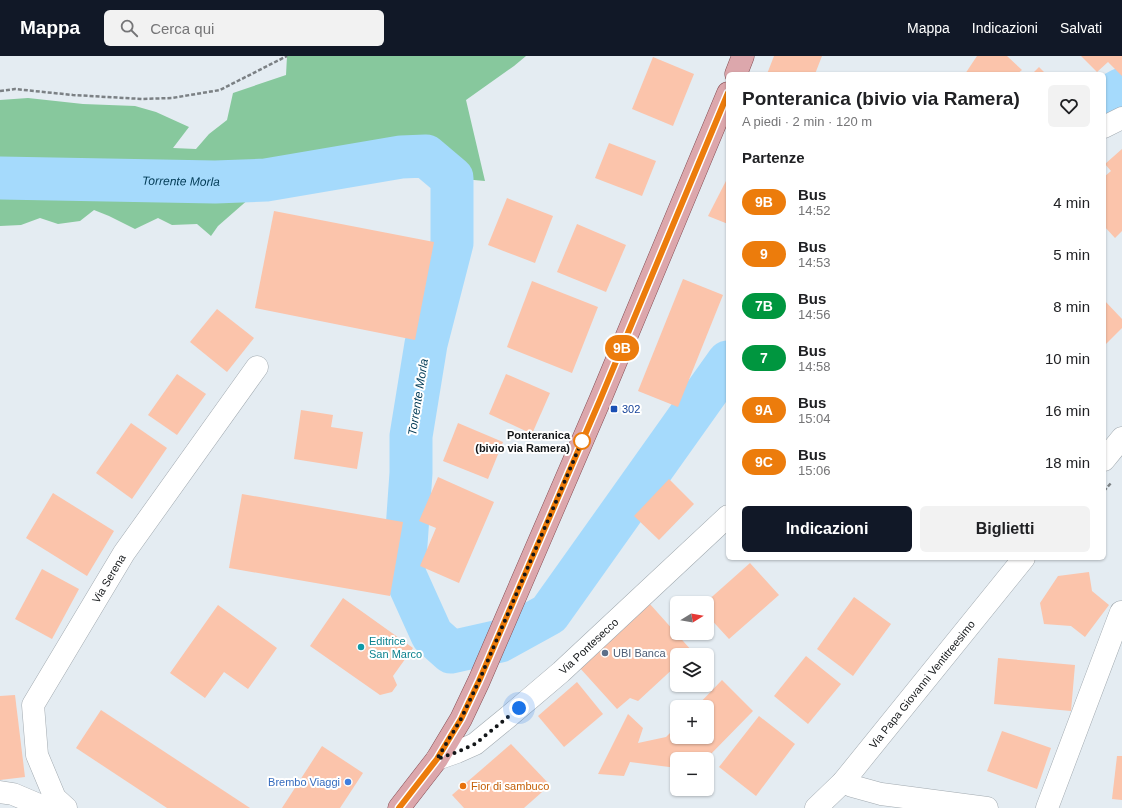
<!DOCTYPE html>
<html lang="it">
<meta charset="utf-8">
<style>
:root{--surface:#fff;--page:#f2f2f2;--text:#202124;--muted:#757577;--accent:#111827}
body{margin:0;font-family:Arial,sans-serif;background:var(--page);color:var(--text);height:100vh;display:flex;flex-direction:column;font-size:15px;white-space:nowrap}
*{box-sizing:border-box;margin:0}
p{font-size:13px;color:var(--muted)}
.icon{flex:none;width:22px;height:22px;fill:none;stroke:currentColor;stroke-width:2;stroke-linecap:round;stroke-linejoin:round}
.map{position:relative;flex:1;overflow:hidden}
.panel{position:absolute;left:726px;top:16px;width:380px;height:488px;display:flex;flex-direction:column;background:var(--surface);border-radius:6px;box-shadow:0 1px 3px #0004}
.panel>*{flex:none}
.badge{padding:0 8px;border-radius:13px;font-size:14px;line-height:26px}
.needle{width:26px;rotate:79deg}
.controls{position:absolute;left:670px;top:540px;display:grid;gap:8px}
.controls a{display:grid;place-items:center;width:44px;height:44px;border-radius:6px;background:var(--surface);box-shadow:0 1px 3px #0004;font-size:20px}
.you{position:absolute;width:20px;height:20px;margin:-10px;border:3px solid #fff;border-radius:50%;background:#1a73e8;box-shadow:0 0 0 6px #1a73e833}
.map>.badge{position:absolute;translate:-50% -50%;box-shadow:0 0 0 2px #fff}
h2{padding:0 16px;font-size:15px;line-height:36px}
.round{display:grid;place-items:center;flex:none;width:42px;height:42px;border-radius:6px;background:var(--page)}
.headline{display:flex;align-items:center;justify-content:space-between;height:68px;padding:0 16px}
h1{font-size:19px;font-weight:600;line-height:30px}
.primary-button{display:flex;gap:8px;margin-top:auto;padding:8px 16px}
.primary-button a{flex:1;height:46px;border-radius:6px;background:var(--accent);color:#fff;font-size:16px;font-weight:600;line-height:46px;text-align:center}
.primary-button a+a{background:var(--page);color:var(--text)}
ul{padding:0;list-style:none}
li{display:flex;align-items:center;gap:12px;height:52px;padding:0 16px}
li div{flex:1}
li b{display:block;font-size:15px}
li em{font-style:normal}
li .badge{min-width:44px;font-weight:700;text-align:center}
header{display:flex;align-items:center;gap:24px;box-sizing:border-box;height:56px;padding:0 20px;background:var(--accent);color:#fff}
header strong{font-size:19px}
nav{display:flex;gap:22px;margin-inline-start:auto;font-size:14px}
.search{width:280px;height:36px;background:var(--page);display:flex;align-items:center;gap:10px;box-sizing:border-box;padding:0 14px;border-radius:6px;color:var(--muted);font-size:15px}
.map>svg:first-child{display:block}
.forest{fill:#87c89d}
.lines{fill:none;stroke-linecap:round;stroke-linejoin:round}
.river{stroke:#a5dafc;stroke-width:43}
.building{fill:#fbc4ab}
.minor-casing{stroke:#a2aab0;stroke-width:23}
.major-casing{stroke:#864e54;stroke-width:23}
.path{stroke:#7b8084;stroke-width:2.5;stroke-dasharray:4 2;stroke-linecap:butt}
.minor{stroke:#fff;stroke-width:22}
.major{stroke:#dca7ac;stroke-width:22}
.line-casing{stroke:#fff;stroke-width:9}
.line{stroke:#ec7c0c;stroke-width:6}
.walk{stroke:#131618;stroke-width:4;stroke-dasharray:0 7.2}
.transit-dot{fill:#1a4fb4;stroke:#fff;stroke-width:1.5}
.stop-dot{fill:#fff;stroke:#ec7c0c;stroke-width:2}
.culture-dot{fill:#0f9aa8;stroke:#fff;stroke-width:1.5}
.service-dot{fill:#5c6f8a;stroke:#fff;stroke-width:1.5}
.shop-dot{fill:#3f7fe0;stroke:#fff;stroke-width:1.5}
.food-dot{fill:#e8710a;stroke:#fff;stroke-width:1.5}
.labels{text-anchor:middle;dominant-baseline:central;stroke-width:4;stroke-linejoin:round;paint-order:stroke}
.transit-label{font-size:11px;fill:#164399;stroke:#fff;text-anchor:start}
.stop-label{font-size:11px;font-weight:bold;fill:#131618;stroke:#fff;text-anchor:end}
.street-label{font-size:11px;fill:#131618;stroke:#fff}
.culture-label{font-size:11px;fill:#0d838f;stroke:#fff;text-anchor:start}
.service-label{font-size:11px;fill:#4e5e75;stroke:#fff;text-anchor:start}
.shop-label{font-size:11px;fill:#366cbe;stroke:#fff;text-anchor:end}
.food-label{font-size:11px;fill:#c56008;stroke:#fff;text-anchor:start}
.water-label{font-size:12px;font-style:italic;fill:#003a55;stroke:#fff}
</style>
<header>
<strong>Mappa</strong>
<div class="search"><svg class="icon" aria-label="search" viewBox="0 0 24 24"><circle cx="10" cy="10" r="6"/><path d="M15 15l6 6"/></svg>Cerca qui</div>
<nav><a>Mappa</a><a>Indicazioni</a><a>Salvati</a></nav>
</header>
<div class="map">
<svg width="1122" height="752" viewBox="0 0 1122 752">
<rect width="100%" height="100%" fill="#e4ecf2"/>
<path class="forest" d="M 287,0 L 526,0 L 514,10 L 466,44 L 485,125 L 463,123 L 433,84 L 250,142 L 218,170 L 211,180 L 197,168 L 172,169 L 158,162 L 135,173 L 109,160 L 94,154 L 80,165 L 58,168 L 40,162 L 21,169 L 0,170 L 0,44 L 28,42 L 83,48 L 135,50 L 156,56 L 189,71 L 173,92 L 196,93 L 209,78 L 227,64 L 233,37 L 286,19 Z"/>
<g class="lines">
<g class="river">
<path d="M 1104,43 L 1122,33"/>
<path id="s1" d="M 0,122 L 215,126 L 266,124 L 401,101 L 426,100 L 452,122 L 452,187 L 426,288 L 411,380 L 411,417 L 404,517 L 432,579 L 451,596 L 500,585 L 549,558 L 728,306"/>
</g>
</g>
<g class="building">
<path d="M 774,0 L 822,0 L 815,18 L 767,18 Z"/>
<path d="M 977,0 L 1007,0 L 1022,14 L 1017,18 L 965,18 Z"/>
<path d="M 1081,0 L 1122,0 L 1122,20 L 1108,6 L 1097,16 Z"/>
<path d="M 653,1 L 694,18 L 673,70 L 632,53 Z"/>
<path d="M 1039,11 L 1046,18 L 1032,18 Z"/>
<path d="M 609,87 L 656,105 L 642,140 L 595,122 Z"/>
<path d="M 1122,93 L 1122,175 L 1115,182 L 1104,170 L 1104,121 L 1111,115 L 1105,108 Z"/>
<path d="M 728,121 L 728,168 L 708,160 Z"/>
<path d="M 507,142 L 553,160 L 535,207 L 488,189 Z"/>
<path d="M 274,155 L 434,186 L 415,284 L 255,252 Z"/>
<path d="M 577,168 L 626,189 L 606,236 L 557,216 Z"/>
<path d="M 683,223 L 723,239 L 678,351 L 638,335 Z"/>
<path d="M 532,225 L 598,251 L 572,317 L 507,291 Z"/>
<path d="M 1104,244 L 1122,263 L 1122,272 L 1104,290 Z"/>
<path d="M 217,253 L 254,282 L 227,316 L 190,286 Z"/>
<path d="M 177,318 L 206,338 L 177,379 L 148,359 Z"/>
<path d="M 506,318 L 550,337 L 532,378 L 489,358 Z"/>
<path d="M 301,354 L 333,359 L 331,371 L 363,376 L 357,413 L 294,403 Z"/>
<path d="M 131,367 L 167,392 L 132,443 L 96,417 Z"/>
<path d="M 458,367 L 503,386 L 488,423 L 443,405 Z"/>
<path d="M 438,421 L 494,446 L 459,527 L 420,510 L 436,472 L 419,465 Z"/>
<path d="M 669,423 L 694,448 L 659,484 L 634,460 Z"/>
<path d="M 53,437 L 114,475 L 87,520 L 26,482 Z"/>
<path d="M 242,438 L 403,466 L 390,540 L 229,512 Z"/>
<path d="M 750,507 L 779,539 L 729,583 L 707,559 L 707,547 L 705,547 Z"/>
<path d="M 42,513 L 79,533 L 52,583 L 15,563 Z"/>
<path d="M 1089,516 L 1092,535 L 1109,549 L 1085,581 L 1071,570 L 1044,568 L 1040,547 L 1058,520 Z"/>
<path d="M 854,541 L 891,568 L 853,620 L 817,593 Z"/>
<path d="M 343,542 L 413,592 L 393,620 L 397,629 L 392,636 L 380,639 L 310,590 Z"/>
<path d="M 649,547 L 692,595 L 688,599 L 677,599 L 677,609 L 638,645 L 630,642 L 617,653 L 579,611 Z"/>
<path d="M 218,549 L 277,592 L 248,633 L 224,616 L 205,642 L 170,617 Z"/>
<path d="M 806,600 L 841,628 L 808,668 L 774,640 Z"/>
<path d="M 998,602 L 1075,609 L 1071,655 L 994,648 Z"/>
<path d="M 722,624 L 753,655 L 706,703 L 677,703 L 677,712 L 630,706 L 624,720 L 598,718 L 628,658 L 643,672 L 638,687 L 666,681 L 677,670 L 677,681 L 707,681 L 707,651 L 696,651 Z"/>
<path d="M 577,626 L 603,658 L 564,691 L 538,660 Z"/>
<path d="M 15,639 L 25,721 L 0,724 L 0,640 Z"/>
<path d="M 101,654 L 250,752 L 167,752 L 76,692 Z"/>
<path d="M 759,660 L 795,688 L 756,740 L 719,711 Z"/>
<path d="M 1002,675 L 1051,692 L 1037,733 L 987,715 Z"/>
<path d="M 511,688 L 550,729 L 524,752 L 464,752 L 452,739 Z"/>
<path d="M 322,690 L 363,717 L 340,752 L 282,752 Z"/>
<path d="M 1117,700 L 1122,700 L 1122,744 L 1112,743 Z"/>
</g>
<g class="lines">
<g class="minor-casing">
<g id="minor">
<path d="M 1104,71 L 1122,62"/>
<path d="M 1104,404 L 1122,382"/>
<path id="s2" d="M 437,703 L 457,696 L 475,688 L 508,661 L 561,616 L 728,460"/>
<path d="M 843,726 L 852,730 L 881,738 L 987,752"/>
<path d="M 0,736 L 13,738 L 46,752"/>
<path id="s3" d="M 66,752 L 55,742 L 37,699 L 33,649 L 124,497 L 257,311"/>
<path id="s4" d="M 816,752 L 843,726 L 1024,502"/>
<path d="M 1047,752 L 1121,556"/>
</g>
</g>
<g class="major-casing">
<g id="major">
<path d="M 736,18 L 743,0"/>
<path d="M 399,752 L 437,703 L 461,663 L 479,625 L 600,344 L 728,37"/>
</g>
</g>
<g class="path">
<path d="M 0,35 L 15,33 L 73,39 L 142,43 L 172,42 L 220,34 L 287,0"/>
<path d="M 1104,435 L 1111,427"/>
</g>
<use href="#minor" class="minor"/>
<use href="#major" class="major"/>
</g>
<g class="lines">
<g class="line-casing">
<path id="line" d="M 399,752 L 437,703 L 461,663 L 479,625 L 600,344 L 728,37"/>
</g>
<use href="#line" class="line"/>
<path class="walk" d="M 519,652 L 475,688 L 457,696 L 437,703 L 461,663 L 479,625 L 582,385"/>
</g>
<rect class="transit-dot" x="610" y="349" width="8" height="8" rx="2"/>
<circle class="stop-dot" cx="582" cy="385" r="8"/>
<circle class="culture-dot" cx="361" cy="591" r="4"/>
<circle class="service-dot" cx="605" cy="597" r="4"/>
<circle class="shop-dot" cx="348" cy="726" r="4"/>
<circle class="food-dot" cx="463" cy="730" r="4"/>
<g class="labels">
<g class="transit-label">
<text x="622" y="353">302</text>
</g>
<g class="stop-label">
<text x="570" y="379">Ponteranica<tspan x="570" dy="13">(bivio via Ramera)</tspan></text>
</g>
<g class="street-label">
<text stroke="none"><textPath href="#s3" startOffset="259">Via Serena</textPath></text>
<text stroke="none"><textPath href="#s2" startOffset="191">Via Pontesecco</textPath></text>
<text stroke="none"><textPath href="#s4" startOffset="163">Via Papa Giovanni Ventitreesimo</textPath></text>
</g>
<g class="culture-label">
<text x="369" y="585">Editrice<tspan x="369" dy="13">San Marco</tspan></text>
</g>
<g class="service-label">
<text x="613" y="597">UBI Banca</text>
</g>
<g class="shop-label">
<text x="340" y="726">Brembo Viaggi</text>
</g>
<g class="food-label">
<text x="471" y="730">Fior di sambuco</text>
</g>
<g class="water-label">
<text stroke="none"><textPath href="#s1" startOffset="181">Torrente Morla</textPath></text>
<text transform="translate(418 341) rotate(-81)">Torrente Morla</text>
</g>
</g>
</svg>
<div class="controls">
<a><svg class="needle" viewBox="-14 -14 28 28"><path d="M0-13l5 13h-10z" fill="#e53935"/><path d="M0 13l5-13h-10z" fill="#757577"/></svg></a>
<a><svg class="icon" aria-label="layers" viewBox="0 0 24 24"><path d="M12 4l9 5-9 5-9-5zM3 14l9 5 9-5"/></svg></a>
<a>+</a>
<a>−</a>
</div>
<div class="you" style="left:519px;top:652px"></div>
<b class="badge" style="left:622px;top:292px;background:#ec7c0c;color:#fff">9B</b>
<section class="panel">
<div class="headline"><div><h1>Ponteranica (bivio via Ramera)</h1><p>A piedi · 2 min · 120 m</p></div><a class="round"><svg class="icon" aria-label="heart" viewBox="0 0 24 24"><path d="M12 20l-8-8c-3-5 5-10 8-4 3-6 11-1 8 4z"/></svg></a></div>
<h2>Partenze</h2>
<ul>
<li><span class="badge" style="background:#ec7c0c;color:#fff">9B</span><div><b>Bus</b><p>14:52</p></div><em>4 min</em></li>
<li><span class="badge" style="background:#ec7c0c;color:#fff">9</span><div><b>Bus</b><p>14:53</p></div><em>5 min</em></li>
<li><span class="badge" style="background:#00963f;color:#fff">7B</span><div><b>Bus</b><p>14:56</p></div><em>8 min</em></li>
<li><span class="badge" style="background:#00963f;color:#fff">7</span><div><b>Bus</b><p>14:58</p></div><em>10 min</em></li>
<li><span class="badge" style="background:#ec7c0c;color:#fff">9A</span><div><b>Bus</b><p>15:04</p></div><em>16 min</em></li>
<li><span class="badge" style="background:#ec7c0c;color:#fff">9C</span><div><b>Bus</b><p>15:06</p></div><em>18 min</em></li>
</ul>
<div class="primary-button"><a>Indicazioni</a><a>Biglietti</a></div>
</section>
</div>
